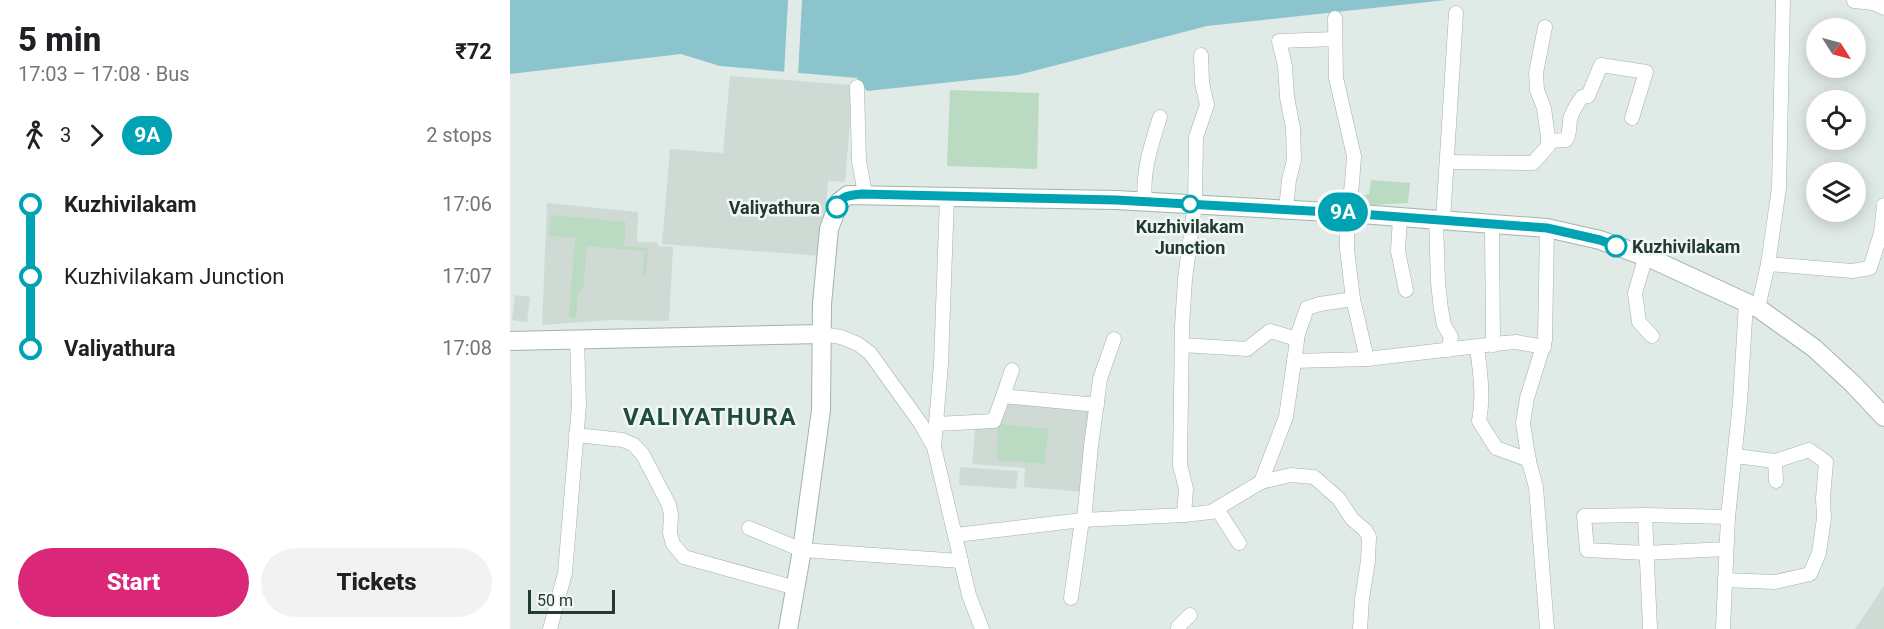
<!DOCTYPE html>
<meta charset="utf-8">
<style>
:root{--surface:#fff;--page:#f2f2f2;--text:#202124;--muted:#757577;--accent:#db2777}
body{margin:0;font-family:Roboto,sans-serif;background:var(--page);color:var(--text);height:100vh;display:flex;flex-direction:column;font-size:22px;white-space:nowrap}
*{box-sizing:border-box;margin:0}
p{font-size:20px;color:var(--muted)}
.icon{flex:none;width:33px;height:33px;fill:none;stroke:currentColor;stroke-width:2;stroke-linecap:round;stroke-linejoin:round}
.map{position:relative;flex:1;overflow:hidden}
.sheet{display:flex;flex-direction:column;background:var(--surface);width:510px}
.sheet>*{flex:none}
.badge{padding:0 12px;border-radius:20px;font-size:21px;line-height:39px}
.needle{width:39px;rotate:126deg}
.buttons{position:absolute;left:1296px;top:18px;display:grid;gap:12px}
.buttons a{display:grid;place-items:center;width:60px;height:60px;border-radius:50%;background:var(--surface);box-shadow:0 3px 15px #0003;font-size:30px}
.scale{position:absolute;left:18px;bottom:15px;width:87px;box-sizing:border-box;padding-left:6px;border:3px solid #223a33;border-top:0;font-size:16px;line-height:21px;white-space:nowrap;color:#223a33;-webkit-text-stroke:4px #f1f7f4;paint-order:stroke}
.map>.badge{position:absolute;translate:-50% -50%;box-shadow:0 0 0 3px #fff}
.legs{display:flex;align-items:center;gap:9px;height:66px;padding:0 18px;font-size:20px}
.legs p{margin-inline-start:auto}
.headline{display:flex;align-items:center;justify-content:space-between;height:102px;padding:0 18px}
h1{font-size:33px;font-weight:800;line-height:45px}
.cta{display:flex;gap:12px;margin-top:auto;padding:12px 18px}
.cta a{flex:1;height:69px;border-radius:36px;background:var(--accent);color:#fff;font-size:24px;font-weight:800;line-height:69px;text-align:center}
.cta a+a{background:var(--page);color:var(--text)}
ul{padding:0 18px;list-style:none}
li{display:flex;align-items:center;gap:21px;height:72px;font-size:22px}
li i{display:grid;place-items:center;width:9px;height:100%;margin:0 8px;background:currentColor}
li i::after{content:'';width:15px;height:15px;margin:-8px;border:4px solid;border-radius:50%;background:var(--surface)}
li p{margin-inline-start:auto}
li:first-child i{background:linear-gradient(#0000 50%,currentColor 0)}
li:last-child i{background:linear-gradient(currentColor 50%,#0000 0)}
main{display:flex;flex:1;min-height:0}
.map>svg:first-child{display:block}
.built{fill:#cfdad5}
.green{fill:#badac2}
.water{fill:#8bc4cd}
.pier{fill:#e0eae6}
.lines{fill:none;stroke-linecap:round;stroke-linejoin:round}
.minor-casing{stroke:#a3b2ad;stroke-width:15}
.secondary-casing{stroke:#a0b5ad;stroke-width:20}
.minor{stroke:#fff;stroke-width:14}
.secondary{stroke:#fff;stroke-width:18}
.line-1-casing{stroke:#fff;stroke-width:14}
.line-1{stroke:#00a3b4;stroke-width:9}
.stop-1-dot{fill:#fff;stroke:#00a3b4;stroke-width:3}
.labels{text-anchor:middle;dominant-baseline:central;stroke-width:5;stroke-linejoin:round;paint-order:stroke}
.stop-label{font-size:18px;font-weight:bold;fill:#223a33;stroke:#f1f7f4;text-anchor:end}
.district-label{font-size:24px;font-weight:bold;letter-spacing:1.5px;fill:#1f4a3f;stroke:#f1f7f4}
</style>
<main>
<section class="sheet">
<div class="headline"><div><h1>5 min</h1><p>17:03 – 17:08 · Bus</p></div><b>₹72</b></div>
<div class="legs"><svg class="icon" aria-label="walk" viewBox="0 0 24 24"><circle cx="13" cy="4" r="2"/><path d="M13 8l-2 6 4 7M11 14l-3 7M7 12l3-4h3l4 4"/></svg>3<svg class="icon" aria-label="forward" viewBox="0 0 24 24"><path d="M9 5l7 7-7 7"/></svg><b class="badge" style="background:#00a3b4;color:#fff">9A</b><p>2 stops</p></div>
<ul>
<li><i style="color:#00a3b4"></i><b>Kuzhivilakam</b><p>17:06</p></li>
<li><i style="color:#00a3b4"></i><span>Kuzhivilakam Junction</span><p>17:07</p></li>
<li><i style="color:#00a3b4"></i><b>Valiyathura</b><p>17:08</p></li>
</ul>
<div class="cta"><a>Start</a><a>Tickets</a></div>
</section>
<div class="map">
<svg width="1374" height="629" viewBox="0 0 1374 629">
<rect width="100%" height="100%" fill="#e0eae6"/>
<g class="built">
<path d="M 220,76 L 343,85 L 335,182 L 318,181 L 312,256 L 152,244 L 160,149 L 213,153 Z"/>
<path d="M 37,203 L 128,212 L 127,242 L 147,242 L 148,246 L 163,247 L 159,321 L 100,320 L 32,325 Z"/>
<path d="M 5,295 L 20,297 L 17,322 L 2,320 Z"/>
<path d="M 498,401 L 583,408 L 576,492 L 514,487 L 515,468 L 462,464 L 466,421 L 497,410 Z"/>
<path d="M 450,467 L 508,471 L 506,489 L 449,485 Z"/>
<path d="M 1374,586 L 1374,629 L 1345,629 Z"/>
</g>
<g class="green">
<path d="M 440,90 L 529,93 L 527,169 L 437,166 Z"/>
<path d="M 861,180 L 900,183 L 898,203 L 849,206 L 850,196 L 859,194 Z"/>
<path d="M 41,215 L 116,222 L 114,246 L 138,248 L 136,275 L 133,275 L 135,251 L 77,246 L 73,290 L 68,293 L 66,318 L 59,317 L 65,238 L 39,236 Z"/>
<path d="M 488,424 L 539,429 L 534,464 L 487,460 Z"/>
</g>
<path class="water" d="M 0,0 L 936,0 L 697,26 L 508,75 L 357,91 L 347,78 L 210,66 L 171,54 L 0,74 Z"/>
<path class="pier" d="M 278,0 L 292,0 L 288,76 L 274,75 Z"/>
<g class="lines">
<g class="minor-casing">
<g id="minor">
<path d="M 1344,1 L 1363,3 L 1374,8"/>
<path d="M 825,18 L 826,78 L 844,156 L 842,184 L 837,213 L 837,249 L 843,299 L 857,359"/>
<path d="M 347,87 L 349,161 L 355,194"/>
<path d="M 1038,141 L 1056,140 C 1060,133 1059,128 1060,120 C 1062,111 1067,104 1072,97 L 1078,96 L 1091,65 L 1136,72 L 1122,118"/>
<path d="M 937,162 L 1023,163 L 1039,145 L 1034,108 L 1027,90 L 1026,73 L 1035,27"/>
<path d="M 635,201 C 632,171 641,146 650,117"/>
<path d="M 776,209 L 779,180 L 784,160 L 783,128 L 777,97 L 775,66 L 769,41 L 825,39"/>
<path d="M 890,217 L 888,251 L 896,290"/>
<path d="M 926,219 L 928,283 L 931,309 L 934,325 L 941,337 L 938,350"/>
<path d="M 933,220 L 946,13"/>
<path d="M 982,224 L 983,345"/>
<path d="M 1037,228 L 1035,340 L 1017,398 L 1013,423 L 1019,462 L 1026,487 L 1037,629"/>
<path d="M 1136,256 L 1125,293 L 1129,322 L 1142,336"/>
<path d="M 1258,264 L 1342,271 L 1360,268 L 1371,233 L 1374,205"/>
<path d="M 1248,308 L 1258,264 L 1269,188 L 1273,0"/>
<path d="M 311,334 L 331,337 L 348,344 L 360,353 L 411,424 L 424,447 L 459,595 L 472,629"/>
<path d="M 672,345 L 737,349 L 760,331 L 787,339"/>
<path d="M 967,347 C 970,372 974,396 969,421 L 986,448 L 1019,460"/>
<path d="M 784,361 L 857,359 L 994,343 L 1006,342 L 1034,347"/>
<path d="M 493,396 L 502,370"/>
<path d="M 426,424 L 484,421 L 493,396 L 587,405"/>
<path d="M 66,435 L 113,440 L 124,445 L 133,455 L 159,505 L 161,515 L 160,533 L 163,544 L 174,557 L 286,588"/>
<path d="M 424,447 L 431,364 L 437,197"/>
<path d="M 1265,461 L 1266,481"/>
<path d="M 751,482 L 776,417 L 788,334 L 797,308 L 810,304 L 843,299"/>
<path d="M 707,509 L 729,543"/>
<path d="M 674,515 L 676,489 L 670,465 L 672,326 L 675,279 L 685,204 L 686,137 L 697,105 L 692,83 L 691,55"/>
<path d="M 1135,515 L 1074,516 L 1077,550 L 1136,553 L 1216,549"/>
<path d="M 574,520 L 581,446 L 590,379 L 604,339"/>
<path d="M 239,528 L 292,550 L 451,561"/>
<path d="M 446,535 L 572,520 L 674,515 L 701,512 L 751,482 L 781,475 L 804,477 L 829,499 L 842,519 L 855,530 L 859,537 L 858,561 L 852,599 L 850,629"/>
<path d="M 1215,580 L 1265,582 L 1300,574 L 1309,553 L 1314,518 L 1313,498 L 1316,462 L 1299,450 L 1265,461 L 1225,456"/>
<path d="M 561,598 L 572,520"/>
<path d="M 40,629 L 55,573 L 69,405 L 67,339"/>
<path d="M 668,629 L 668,627 L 680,615"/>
<path d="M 1140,629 L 1135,515 L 1218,517"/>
<path d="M 1213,629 L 1218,517 L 1230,402 L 1236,303"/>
</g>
</g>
<g class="secondary-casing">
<g id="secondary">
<path d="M 0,341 L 311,334"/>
<path d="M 278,629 L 292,550 L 311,410 L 312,304 L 319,229 L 329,202 L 338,195 L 606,200 L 837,213 L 1037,228 L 1090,240 L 1142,259 L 1248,308 L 1304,348 L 1343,384 L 1374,417"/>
</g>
</g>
<use href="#minor" class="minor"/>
<use href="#secondary" class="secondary"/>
</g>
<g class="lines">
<g class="line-1-casing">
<path id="line-1" d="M 327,207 C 331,195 341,195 352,194 L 606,200 L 837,213 L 1037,228 L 1090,240 L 1106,246"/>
</g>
<use href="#line-1" class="line-1"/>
</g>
<g class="stop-1-dot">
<circle cx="680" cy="204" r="8"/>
<circle cx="327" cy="207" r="10"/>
<circle cx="1106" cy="246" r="10"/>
</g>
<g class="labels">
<g class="stop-label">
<text x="310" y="207">Valiyathura</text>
<text x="680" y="226" text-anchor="middle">Kuzhivilakam<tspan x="680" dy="21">Junction</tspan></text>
<text x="1122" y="246" text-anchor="start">Kuzhivilakam</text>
</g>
<g class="district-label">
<text x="200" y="417">VALIYATHURA</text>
</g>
</g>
</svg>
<div class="buttons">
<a><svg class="needle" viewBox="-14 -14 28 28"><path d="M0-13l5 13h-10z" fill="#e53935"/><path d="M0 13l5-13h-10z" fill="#757577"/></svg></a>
<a><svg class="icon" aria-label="locate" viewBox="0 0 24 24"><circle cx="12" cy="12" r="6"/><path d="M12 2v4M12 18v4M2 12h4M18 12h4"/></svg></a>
<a><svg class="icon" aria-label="layers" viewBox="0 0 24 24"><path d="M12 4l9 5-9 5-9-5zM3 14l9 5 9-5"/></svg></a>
</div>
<div class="scale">50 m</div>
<b class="badge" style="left:833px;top:212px;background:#00a3b4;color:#fff">9A</b>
</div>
</main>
